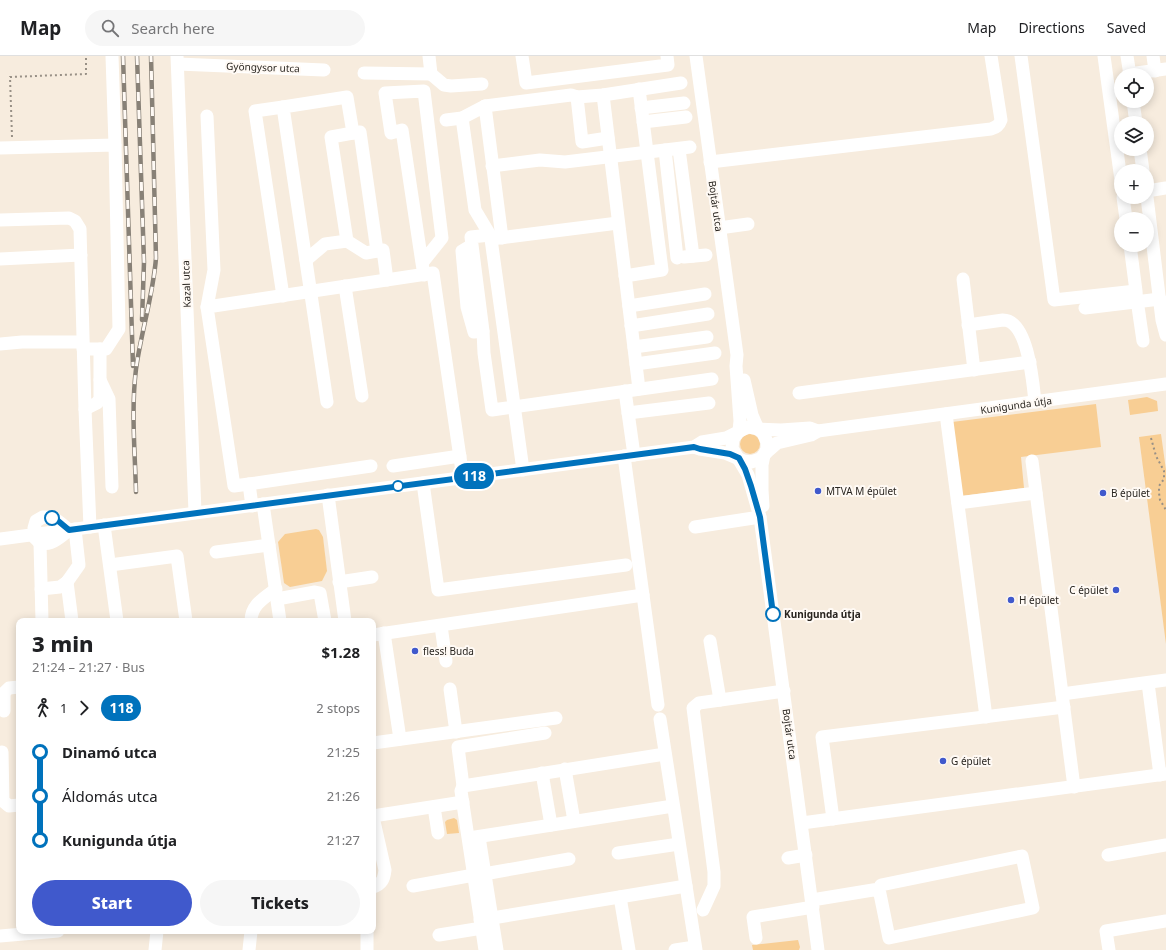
<!DOCTYPE html>
<meta charset="utf-8">
<style>
:root{--surface:#fff;--page:#f6f6f6;--text:#202124;--muted:#757577;--line:#e0e0e0;--accent:#4059cc}
body{margin:0;font-family:"Noto Sans",sans-serif;background:var(--page);color:var(--text);height:100vh;display:flex;flex-direction:column;font-size:15px;white-space:nowrap}
*{box-sizing:border-box;margin:0}
p{font-size:13px;color:var(--muted)}
.icon{flex:none;width:22px;height:22px;fill:none;stroke:currentColor;stroke-width:2;stroke-linecap:round;stroke-linejoin:round}
.map{position:relative;flex:1;overflow:hidden}
.side{position:absolute;left:16px;top:562px;width:360px;height:316px;display:flex;flex-direction:column;background:var(--surface);border-radius:8px;box-shadow:0 2px 10px #0003}
.side>*{flex:none}
.badge{padding:0 8px;border-radius:13px;font-size:14px;line-height:26px}
.tools{position:absolute;left:1114px;top:12px;display:grid;gap:8px}
.tools a{display:grid;place-items:center;width:40px;height:40px;border-radius:50%;background:var(--surface);box-shadow:0 2px 10px #0003;font-size:20px}
.map>.badge{position:absolute;translate:-50% -50%;box-shadow:0 0 0 2px #fff}
.legs{display:flex;align-items:center;gap:6px;height:44px;padding:0 16px;font-size:13px}
.legs p{margin-inline-start:auto}
.headline{display:flex;align-items:center;justify-content:space-between;height:68px;padding:0 16px}
h1{font-size:22px;font-weight:800;line-height:30px}
.primary-button{display:flex;gap:8px;margin-top:auto;padding:8px 16px}
.primary-button a{flex:1;height:46px;border-radius:24px;background:var(--accent);color:#fff;font-size:16px;font-weight:800;line-height:46px;text-align:center}
.primary-button a+a{background:var(--page);color:var(--text)}
ul{padding:0 16px;list-style:none}
li{display:flex;align-items:center;gap:14px;height:44px;font-size:15px}
li i{display:grid;place-items:center;width:6px;height:100%;margin:0 5px;background:currentColor}
li i::after{content:'';width:10px;height:10px;margin:-5px;border:3px solid;border-radius:50%;background:var(--surface)}
li p{margin-inline-start:auto}
li:first-child i{background:linear-gradient(#0000 50%,currentColor 0)}
li:last-child i{background:linear-gradient(currentColor 50%,#0000 0)}
header{display:flex;align-items:center;gap:24px;box-sizing:border-box;height:56px;padding:0 20px;background:var(--surface);border-bottom:1px solid var(--line)}
header strong{font-size:19px}
nav{display:flex;gap:22px;margin-inline-start:auto;font-size:14px}
.search{width:280px;height:36px;background:var(--page);display:flex;align-items:center;gap:10px;box-sizing:border-box;padding:0 14px;border-radius:22px;color:var(--muted);font-size:15px}
.map>svg:first-child{display:block}
.green{fill:#f8ce94}
.lines{fill:none;stroke-linecap:round;stroke-linejoin:round}
.path{stroke:#989086;stroke-width:2;stroke-dasharray:2 3;stroke-linecap:butt}
.minor{stroke:#fff;stroke-width:13}
.rail-casing{stroke:#888177;stroke-width:4.5}
.rail{stroke:#fffaf5;stroke-width:3;stroke-dasharray:9;stroke-linecap:butt}
.line-1-casing{stroke:#fff;stroke-width:9}
.line-1{stroke:#0072bc;stroke-width:6}
.stop-1-dot{fill:#fff;stroke:#0072bc;stroke-width:2}
.poi-dot{fill:#4059cc;stroke:#fffaf5;stroke-width:1.5}
.labels{text-anchor:middle;dominant-baseline:central;stroke-width:4;stroke-linejoin:round;paint-order:stroke}
.street-label{font-size:10px;fill:#292520;stroke:#fffaf5}
.poi-label{font-size:10px;fill:#292520;stroke:#fffaf5;text-anchor:start}
.stop-label{font-size:10px;font-weight:bold;fill:#292520;stroke:#fffaf5;text-anchor:start}
</style>
<header>
<strong>Map</strong>
<div class="search"><svg class="icon" aria-label="search" viewBox="0 0 24 24"><circle cx="10" cy="10" r="6"/><path d="M15 15l6 6"/></svg>Search here</div>
<nav><a>Map</a><a>Directions</a><a>Saved</a></nav>
</header>
<div class="map">
<svg width="1166" height="894" viewBox="0 0 1166 894">
<rect width="100%" height="100%" fill="#f7ecde"/>
<g class="green">
<path d="M 1147,341 L 1157,345 L 1158,355 L 1130,359 L 1128,344 Z"/>
<path d="M 1096,348 L 1101,391 L 1021,401 L 1024,432 L 961,440 L 952,366 Z"/>
<circle cx="750" cy="388" r="10"/>
<path d="M 1161,378 L 1166,414 L 1166,588 L 1139,381 Z"/>
<path d="M 316,473 L 319,474 L 323,481 L 327,515 L 322,525 L 290,531 L 284,527 L 278,486 L 285,478 Z"/>
<path d="M 454,762 L 457,764 L 459,777 L 447,778 L 445,766 L 447,764 Z"/>
<path d="M 798,884 L 800,891 L 799,894 L 753,894 L 752,889 Z"/>
</g>
<g class="lines">
<g class="path">
<path d="M 12,81 L 10,21 L 86,18 L 86,0"/>
<path d="M 1151,382 L 1156,400 L 1164,415 L 1164,423 L 1159,430 L 1159,437 L 1160,444 L 1166,454"/>
</g>
<g class="minor">
<path d="M 112,0 L 115,89"/>
<path d="M 177,0 L 195,456"/>
<path d="M 429,0 L 431,18"/>
<path d="M 522,0 L 526,27 L 668,9 L 667,0"/>
<path d="M 696,0 L 737,299 L 736,310 L 740,365 L 739,375"/>
<path d="M 1021,0 L 1054,244 L 1136,235 L 1130,189"/>
<path d="M 1104,0 L 1121,124"/>
<path d="M 1127,0 L 1130,19"/>
<path d="M 1153,0 L 1155,15"/>
<path d="M 178,8 L 324,14"/>
<path d="M 364,17 L 431,18"/>
<path d="M 431,18 L 444,29 L 451,30 L 482,28"/>
<path d="M 1129,18 L 1166,13"/>
<path d="M 603,39 L 639,333"/>
<path d="M 577,41 L 582,86 L 608,82"/>
<path d="M 1133,45 L 1136,67"/>
<path d="M 485,50 L 571,39 L 577,41 L 603,39 L 681,27"/>
<path d="M 641,52 L 684,47"/>
<path d="M 207,60 L 214,214 L 207,251"/>
<path d="M 462,62 L 475,154 L 490,179 L 491,183"/>
<path d="M 446,64 L 462,62 L 485,50 L 502,182"/>
<path d="M 643,66 L 686,61"/>
<path d="M 353,77 L 360,76 L 377,195 L 383,194 L 387,224"/>
<path d="M 0,92 L 115,89 L 119,273 L 106,293 L 83,293"/>
<path d="M 679,93 L 693,200"/>
<path d="M 1140,93 L 1143,115"/>
<path d="M 665,94 L 677,202"/>
<path d="M 710,106 L 991,73 C 996,71 999,70 1001,64 L 991,0"/>
<path d="M 492,110 L 540,104 L 565,106 L 690,91"/>
<path d="M 1147,135 L 1166,132"/>
<path d="M 1123,141 L 1126,163"/>
<path d="M 1147,141 L 1162,264 L 1166,279"/>
<path d="M 0,164 L 69,162 L 75,165 L 80,173 L 85,353 L 90,471"/>
<path d="M 719,172 L 748,168"/>
<path d="M 472,189 L 462,195 L 467,251 L 474,276 L 483,275 L 471,181 L 490,179"/>
<path d="M 684,201 L 706,199"/>
<path d="M 0,203 L 81,199"/>
<path d="M 306,204 L 325,188 L 347,185"/>
<path d="M 422,207 L 442,182 L 424,35 L 385,37 L 391,77 L 402,74 L 422,207 L 424,219"/>
<path d="M 625,220 L 662,214 L 639,33"/>
<path d="M 963,223 L 974,314"/>
<path d="M 345,230 L 362,340"/>
<path d="M 1136,237 L 1143,285"/>
<path d="M 283,240 L 255,55 L 283,51"/>
<path d="M 629,250 L 705,238"/>
<path d="M 1085,252 L 1160,243"/>
<path d="M 968,269 L 1003,264 C 1028,264 1033,327 1035,346"/>
<path d="M 631,270 L 708,258"/>
<path d="M 483,275 L 484,297 L 492,354 L 712,323"/>
<path d="M 0,288 L 22,286 L 82,286"/>
<path d="M 634,291 L 707,281"/>
<path d="M 636,308 L 715,297"/>
<path d="M 100,324 L 109,343 L 112,431"/>
<path d="M 744,324 L 752,359 L 758,373 L 763,377 L 767,386 L 767,393 L 764,399 L 762,409 L 762,434 L 763,450"/>
<path d="M 625,335 L 634,399"/>
<path d="M 799,337 L 1030,306"/>
<path d="M 327,346 L 283,51 L 347,41 L 353,77 L 331,81 L 347,185 L 366,197 L 377,195"/>
<path d="M 85,353 L 97,347 L 100,343 L 100,293"/>
<path d="M 628,357 L 709,347"/>
<path d="M 946,358 L 986,661"/>
<path d="M 739,375 L 733,383 L 732,392 L 748,419 L 760,461 L 818,894"/>
<path d="M 694,391 L 700,393 L 725,397 L 744,405 L 751,406 L 760,403 L 769,394 L 777,387 L 811,379 L 818,375 L 1166,328"/>
<path d="M 624,400 L 658,649"/>
<path d="M 1032,405 L 1074,731"/>
<path d="M 393,410 L 460,400"/>
<path d="M 523,414 L 491,183 L 618,167"/>
<path d="M 423,427 L 438,534 L 626,509"/>
<path d="M 249,428 L 234,430 L 207,251 L 433,217 L 463,422"/>
<path d="M 328,439 L 345,565"/>
<path d="M 958,447 L 1036,437"/>
<path d="M 263,448 L 280,565"/>
<path d="M 252,450 L 249,428 L 371,410"/>
<path d="M 43,461 C 55,460 60,467 69,474 C 59,482 46,495 35,482 L 34,472 L 36,465 Z"/>
<path d="M 104,469 L 117,565"/>
<path d="M 695,471 L 760,461"/>
<path d="M 0,483 L 694,391 L 702,386 L 726,382 L 748,371 L 758,373 L 781,374 L 810,372 L 818,375"/>
<path d="M 40,487 L 42,565"/>
<path d="M 216,496 L 269,489"/>
<path d="M 110,509 L 177,500 L 186,565"/>
<path d="M 67,526 L 72,565"/>
<path d="M 339,526 L 372,521"/>
<path d="M 41,533 L 60,531 L 67,526 L 79,509 L 75,473"/>
<path d="M 277,543 L 315,536 L 320,537 L 325,565"/>
<path d="M 251,565 C 251,549 264,542 276,533"/>
<path d="M 441,570 L 446,605"/>
<path d="M 384,577 L 400,683"/>
<path d="M 373,579 L 643,539"/>
<path d="M 710,585 L 720,644"/>
<path d="M 1148,627 L 1160,719"/>
<path d="M 450,633 L 456,676"/>
<path d="M 1062,638 L 1166,624"/>
<path d="M 4,655 L 4,637 L 9,632 L 19,631"/>
<path d="M 660,663 L 696,894"/>
<path d="M 373,687 L 556,662"/>
<path d="M 2,696 L 3,745 L 9,750 L 19,749"/>
<path d="M 565,713 L 574,765"/>
<path d="M 542,717 L 551,769"/>
<path d="M 463,730 L 458,691 L 545,677"/>
<path d="M 434,751 L 438,777"/>
<path d="M 373,760 L 463,746"/>
<path d="M 373,761 L 385,814 C 384,823 382,828 373,831"/>
<path d="M 833,763 L 822,681 L 1064,651"/>
<path d="M 802,767 L 1166,718"/>
<path d="M 479,781 L 497,894"/>
<path d="M 469,782 L 673,750"/>
<path d="M 618,797 L 679,788"/>
<path d="M 1108,799 L 1166,789"/>
<path d="M 788,802 L 806,799"/>
<path d="M 484,818 L 569,803"/>
<path d="M 413,830 L 474,819"/>
<path d="M 620,841 L 629,894"/>
<path d="M 812,844 L 879,833 L 889,882 L 1033,852 L 1022,800 L 881,829 L 879,833"/>
<path d="M 703,854 L 714,830 L 714,816 L 693,652 L 699,647 L 784,635"/>
<path d="M 480,864 L 686,830"/>
<path d="M 439,879 L 482,872"/>
<path d="M 0,880 L 58,875"/>
<path d="M 756,882 L 753,861 L 813,851"/>
<path d="M 155,894 L 157,875"/>
<path d="M 249,894 L 251,875"/>
<path d="M 367,894 L 367,875"/>
<path d="M 485,894 L 461,735 L 463,730 L 665,698"/>
<path d="M 675,894 L 695,891"/>
<path d="M 1109,894 L 1106,875 L 1166,865"/>
</g>
<g class="rail-casing">
<g id="rail">
<path d="M 123,0 L 133,310"/>
<path d="M 137,0 L 144,206 L 142,264"/>
<path d="M 136,436 C 135,396 131,354 136,313 C 141,276 153,240 156,202 L 151,0"/>
</g>
</g>
<use href="#rail" class="rail"/>
</g>
<g class="lines">
<g class="line-1-casing">
<path id="line-1" d="M 52,462 L 57,464 L 69,474 L 694,391 L 700,393 L 730,398 L 739,402 L 745,413 L 751,430 L 760,461 L 773,558"/>
</g>
<use href="#line-1" class="line-1"/>
</g>
<g class="stop-1-dot">
<circle cx="398" cy="430" r="5"/>
<circle cx="52" cy="462" r="7"/>
<circle cx="773" cy="558" r="7"/>
</g>
<g class="poi-dot">
<circle cx="818" cy="435" r="4"/>
<circle cx="1103" cy="437" r="4"/>
<circle cx="1116" cy="534" r="4"/>
<circle cx="1011" cy="544" r="4"/>
<circle cx="415" cy="595" r="4"/>
<circle cx="943" cy="705" r="4"/>
</g>
<g class="labels">
<g class="street-label">
<text transform="translate(263 11) rotate(2)">Gyöngysor utca</text>
<text transform="translate(716 150) rotate(82)">Bojtár utca</text>
<text transform="translate(186 228) rotate(-92)">Kazal utca</text>
<text transform="translate(1016 349) rotate(-8)">Kunigunda útja</text>
<text transform="translate(790 678) rotate(82)">Bojtár utca</text>
</g>
<g class="poi-label">
<text x="826" y="435">MTVA M épület</text>
<text x="1111" y="437">B épület</text>
<text x="1108" y="534" text-anchor="end">C épület</text>
<text x="1019" y="544">H épület</text>
<text x="423" y="595">fless! Buda</text>
<text x="951" y="705">G épület</text>
</g>
<g class="stop-label">
<text x="784" y="558">Kunigunda útja</text>
</g>
</g>
</svg>
<div class="tools">
<a><svg class="icon" aria-label="locate" viewBox="0 0 24 24"><circle cx="12" cy="12" r="6"/><path d="M12 2v4M12 18v4M2 12h4M18 12h4"/></svg></a>
<a><svg class="icon" aria-label="layers" viewBox="0 0 24 24"><path d="M12 4l9 5-9 5-9-5zM3 14l9 5 9-5"/></svg></a>
<a>+</a>
<a>−</a>
</div>
<b class="badge" style="left:474px;top:420px;background:#0072bc;color:#fff">118</b>
<section class="side">
<div class="headline"><div><h1>3 min</h1><p>21:24 – 21:27 · Bus</p></div><b>$1.28</b></div>
<div class="legs"><svg class="icon" aria-label="walk" viewBox="0 0 24 24"><circle cx="13" cy="4" r="2"/><path d="M13 8l-2 6 4 7M11 14l-3 7M7 12l3-4h3l4 4"/></svg>1<svg class="icon" aria-label="forward" viewBox="0 0 24 24"><path d="M9 5l7 7-7 7"/></svg><b class="badge" style="background:#0072bc;color:#fff">118</b><p>2 stops</p></div>
<ul>
<li><i style="color:#0072bc"></i><b>Dinamó utca</b><p>21:25</p></li>
<li><i style="color:#0072bc"></i><span>Áldomás utca</span><p>21:26</p></li>
<li><i style="color:#0072bc"></i><b>Kunigunda útja</b><p>21:27</p></li>
</ul>
<div class="primary-button"><a>Start</a><a>Tickets</a></div>
</section>
</div>
